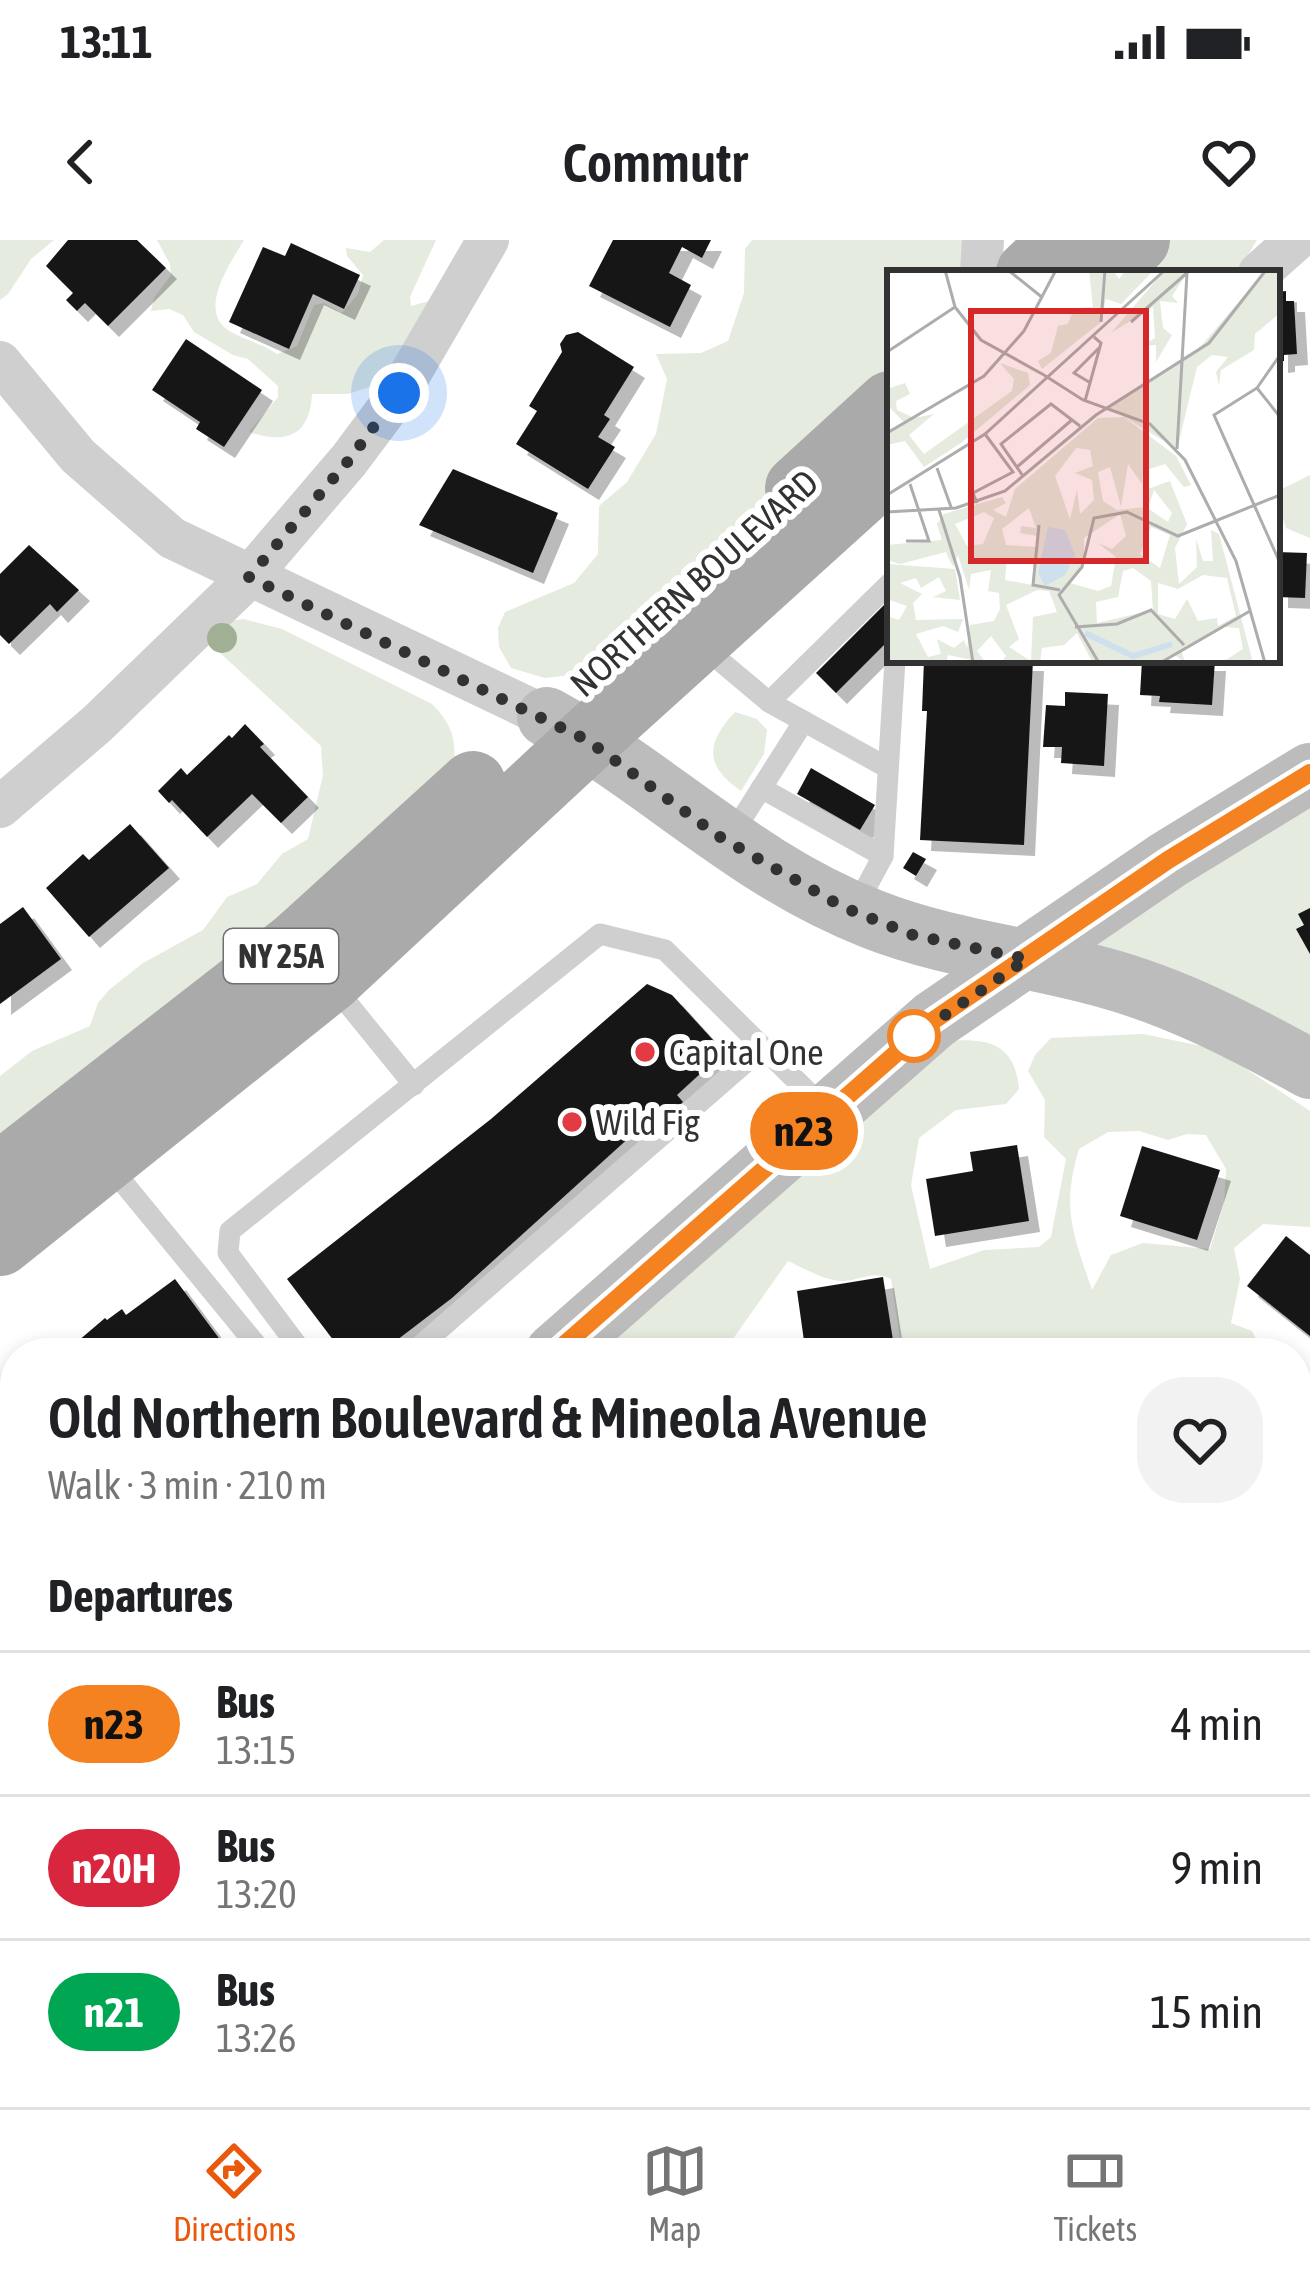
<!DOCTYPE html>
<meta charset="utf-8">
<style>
:root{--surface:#fff;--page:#f2f2f2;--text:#202124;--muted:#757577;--line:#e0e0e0;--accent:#ea580c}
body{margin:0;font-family:"Asap Condensed",sans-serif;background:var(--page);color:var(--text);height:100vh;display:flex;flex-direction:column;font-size:45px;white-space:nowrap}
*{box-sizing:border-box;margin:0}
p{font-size:39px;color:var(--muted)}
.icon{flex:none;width:66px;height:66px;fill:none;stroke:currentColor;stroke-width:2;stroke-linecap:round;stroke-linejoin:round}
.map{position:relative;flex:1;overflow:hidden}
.details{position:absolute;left:0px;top:1098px;width:1311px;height:771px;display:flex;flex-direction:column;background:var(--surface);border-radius:48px 48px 0 0;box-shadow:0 6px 18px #0003}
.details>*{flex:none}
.badge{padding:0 24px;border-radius:39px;font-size:42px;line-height:78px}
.you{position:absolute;width:60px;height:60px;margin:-30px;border:9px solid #fff;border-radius:50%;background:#1a73e8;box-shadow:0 0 0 18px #1a73e833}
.map>.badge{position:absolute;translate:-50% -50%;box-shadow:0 0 0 6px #fff}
h2{padding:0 48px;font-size:45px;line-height:108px}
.round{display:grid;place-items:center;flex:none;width:126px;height:126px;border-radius:48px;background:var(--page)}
.overview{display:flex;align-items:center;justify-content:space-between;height:204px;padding:0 48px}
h1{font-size:57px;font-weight:600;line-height:90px}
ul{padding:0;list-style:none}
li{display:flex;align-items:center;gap:36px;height:144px;padding:0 48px;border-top:3px solid var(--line)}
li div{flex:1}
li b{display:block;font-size:45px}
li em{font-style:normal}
li .badge{min-width:132px;font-weight:700;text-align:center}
.status{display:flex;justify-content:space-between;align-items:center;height:84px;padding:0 60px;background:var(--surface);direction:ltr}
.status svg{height:33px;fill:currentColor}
header{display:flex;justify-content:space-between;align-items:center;height:156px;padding:0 48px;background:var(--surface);font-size:54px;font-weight:600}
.tab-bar{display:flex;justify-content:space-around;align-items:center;height:168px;border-top:3px solid var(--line);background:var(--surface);font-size:33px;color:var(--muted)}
.tab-bar a{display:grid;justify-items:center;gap:6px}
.tab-bar .selected{color:var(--accent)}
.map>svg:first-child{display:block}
.green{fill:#e5ebde;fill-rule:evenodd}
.water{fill:#cee0ed}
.building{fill:#191919;filter:url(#shadow)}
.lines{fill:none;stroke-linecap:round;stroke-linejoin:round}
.lane{stroke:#cfcfcf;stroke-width:21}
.street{stroke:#cfcfcf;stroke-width:42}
.secondary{stroke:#bcbcbc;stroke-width:60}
.primary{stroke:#aaa;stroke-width:66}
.tree{fill:#a1af95}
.line-casing{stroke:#fff;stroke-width:27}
.line{stroke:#f58220;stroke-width:18}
.walk{stroke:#323232;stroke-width:12;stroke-dasharray:0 21.6}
.stop-dot{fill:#fff;stroke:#f58220;stroke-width:6}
.poi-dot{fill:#e23b43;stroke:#fff;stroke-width:4.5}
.labels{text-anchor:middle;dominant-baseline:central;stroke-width:12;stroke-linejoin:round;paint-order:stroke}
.shield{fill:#fff;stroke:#707070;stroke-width:3}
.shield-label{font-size:33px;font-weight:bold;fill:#323232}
.street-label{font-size:36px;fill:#323232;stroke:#fff}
.poi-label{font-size:36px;fill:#323232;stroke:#fff;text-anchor:start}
.inset-river{fill:none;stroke:#cee0ed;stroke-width:6}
.inset-road{fill:none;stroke:#adadad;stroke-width:3}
.view{fill:#d62828;fill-opacity:0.15;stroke:#d62828;stroke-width:6}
.inset-edge{fill:none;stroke:#323232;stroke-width:6}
</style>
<div class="status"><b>13:11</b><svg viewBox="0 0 49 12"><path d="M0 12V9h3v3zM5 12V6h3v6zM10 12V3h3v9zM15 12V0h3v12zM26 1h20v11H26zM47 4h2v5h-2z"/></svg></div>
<header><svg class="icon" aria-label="back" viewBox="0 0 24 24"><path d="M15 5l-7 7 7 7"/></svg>Commutr<svg class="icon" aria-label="heart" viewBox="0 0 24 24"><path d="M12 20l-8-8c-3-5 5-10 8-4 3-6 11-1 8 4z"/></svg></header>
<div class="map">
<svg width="1310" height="1867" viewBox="0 0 1310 1867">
<defs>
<filter id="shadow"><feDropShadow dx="11" dy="11" stdDeviation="0" flood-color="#0004"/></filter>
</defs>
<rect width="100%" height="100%" fill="#fff"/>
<g class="green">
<path d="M 0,0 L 54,0 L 31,19 L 8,54 L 0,60 Z"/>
<path d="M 157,0 L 244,0 C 230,24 194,74 233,93 C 248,101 263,104 277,114 L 297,106 L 314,65 L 324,63 L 342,73 L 358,54 L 363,35 L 347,16 L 346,8 L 370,12 L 384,0 L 436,0 L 410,57 L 411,66 L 433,60 L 382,143 L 348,154 L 312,154 C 310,195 287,205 249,192 L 278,157 L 278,146 L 248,119 L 233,115 L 194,92 L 183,75 L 169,69 L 151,71 L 154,58 L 171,35 L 170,24 Z"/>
<path d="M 752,0 L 983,0 L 981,33 L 890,33 L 890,162 L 622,410 L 579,434 L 545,438 L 511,428 L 499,407 L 498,388 L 505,372 L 574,343 L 598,314 L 599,266 L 627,242 L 656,194 L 667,139 L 656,114 L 701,113 L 728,101 L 744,53 L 745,9 Z"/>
<path d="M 1137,0 L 1257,0 L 1237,33 L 1102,33 Z"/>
<path d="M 1310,235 L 1310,298 L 1286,288 L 1279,265 L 1280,250 Z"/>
<path d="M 244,379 L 282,389 L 432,464 C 453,485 458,503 452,531 L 0,935 L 0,836 L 32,811 L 90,786 L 98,763 L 109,750 L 143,723 L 203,690 L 227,657 L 257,644 L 282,614 L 308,599 L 323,535 L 321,506 L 205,399 L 230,381 Z"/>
<path d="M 735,472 L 757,479 L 767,490 L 764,514 L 741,551 C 705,526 705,504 735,472 Z"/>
<path d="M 1310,533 L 1310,829 L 1027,719 Z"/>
<path d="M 1143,794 L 1216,809 L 1310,871 L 1310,987 L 1263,984 L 1234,1008 L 1240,1039 L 1231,1083 L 1252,1091 L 1258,1103 L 1256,1113 L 902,1113 L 891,1039 C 873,1030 862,1040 844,1041 C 826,1042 804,1028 788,1021 L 723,1113 L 596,1113 L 658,1063 L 948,801 C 989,798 1015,804 1019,849 L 1006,864 L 956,870 L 919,898 L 911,945 L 930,1029 L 984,1010 L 1039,1007 L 1051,997 L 1066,919 L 1044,897 L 1045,860 L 1028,831 L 1035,815 L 1051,798 ZM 1139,891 L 1168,900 L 1187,894 L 1206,895 L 1226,929 L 1224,963 L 1210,1009 L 1143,1003 L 1111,1015 L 1092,1050 C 1073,994 1061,968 1079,909 L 1108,892 Z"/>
<path d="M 1305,1465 L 1310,1466 L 1310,1638 L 1300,1633 C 1292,1657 1305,1679 1296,1701 L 1296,1469 Z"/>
<path d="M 15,1469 L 15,1541 L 0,1541 L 0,1474 Z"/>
<path d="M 141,1854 L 262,1854 L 247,1867 L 143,1867 Z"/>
<path d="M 439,1854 L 845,1854 L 844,1867 L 466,1867 Z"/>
<path d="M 1085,1854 L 1286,1854 L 1293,1867 L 1084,1867 Z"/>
</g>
<path class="water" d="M 511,1854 L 778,1854 L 775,1867 L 510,1867 Z"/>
<g class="building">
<path d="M 68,0 L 137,0 L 166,28 L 108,86 L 85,63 L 77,71 L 66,60 L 73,53 L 46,26 Z"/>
<path d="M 613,0 L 711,0 L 702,18 L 682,7 L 669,33 L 691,45 L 670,87 L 589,46 Z"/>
<path d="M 291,3 L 360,35 L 344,69 L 313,54 L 289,109 L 229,82 L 263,7 L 285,16 Z"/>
<path d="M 1286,51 L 1286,61 L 1294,61 L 1297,114 L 1284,115 L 1284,121 L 1277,122 L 1277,52 Z"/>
<path d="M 578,92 L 634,127 L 604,175 L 610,179 L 598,197 L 615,207 L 588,249 L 516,204 L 537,171 L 529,166 L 562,112 L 560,104 L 566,95 Z"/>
<path d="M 186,99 L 262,150 L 224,207 L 196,189 L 200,182 L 152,150 Z"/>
<path d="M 453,229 L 558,273 L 533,333 L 419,285 Z"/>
<path d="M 29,305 L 79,350 L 57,372 L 50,364 L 9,404 L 0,395 L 0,334 Z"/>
<path d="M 1277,312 L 1307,313 L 1305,358 L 1277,357 Z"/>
<path d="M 890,359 L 890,399 L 836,453 L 816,433 Z"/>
<path d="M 924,420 L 1033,420 L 1024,605 L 920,600 L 927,471 L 922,471 Z"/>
<path d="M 1142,420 L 1215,420 L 1212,465 L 1159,462 L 1160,456 L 1140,455 Z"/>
<path d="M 1065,452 L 1108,454 L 1104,526 L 1061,523 L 1062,507 L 1043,507 L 1046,465 L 1065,466 Z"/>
<path d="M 245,484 L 264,504 L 260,507 L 308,557 L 281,583 L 252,554 L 207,597 L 172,560 L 169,563 L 158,551 L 181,528 L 187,535 L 229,495 L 232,498 Z"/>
<path d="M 811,528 L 875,565 L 860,590 L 797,554 Z"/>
<path d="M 130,584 L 169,628 L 89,697 L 46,648 L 83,614 L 89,620 Z"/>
<path d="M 913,612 L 926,619 L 916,636 L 903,628 Z"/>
<path d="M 23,667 L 61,719 L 0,764 L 0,684 Z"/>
<path d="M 1310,668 L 1310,714 L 1296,689 L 1304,685 L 1298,674 Z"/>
<path d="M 647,744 L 672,755 L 724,812 L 677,855 L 683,862 L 671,873 L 664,866 L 452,1058 L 380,1113 L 343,1113 L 287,1039 L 491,879 Z"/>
<path d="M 1017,905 L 1029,981 L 935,996 L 926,939 L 973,931 L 970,912 Z"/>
<path d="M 1142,906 L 1220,930 L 1197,1000 L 1120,976 Z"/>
<path d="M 1286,996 L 1310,1015 L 1310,1096 L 1247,1046 Z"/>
<path d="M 883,1037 L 895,1113 L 798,1113 L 796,1103 L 804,1101 L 797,1051 Z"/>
<path d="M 175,1039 L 230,1113 L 64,1113 L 105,1078 L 107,1080 L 122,1069 L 126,1075 Z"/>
<path d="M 15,1658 L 15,1743 L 0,1746 L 0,1661 Z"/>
<path d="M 25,1854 L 101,1854 L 90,1859 L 94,1867 L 30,1867 Z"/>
<path d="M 355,1857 L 399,1862 L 398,1867 L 354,1867 Z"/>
</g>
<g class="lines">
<g class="lane">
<path d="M 701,405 L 769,462"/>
<path d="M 888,528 L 769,462 L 890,343"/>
<path d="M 761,548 L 883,616"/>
<path d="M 731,596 L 804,481"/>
<path d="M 854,670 L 883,616 L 895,420"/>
<path d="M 331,743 L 414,845"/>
<path d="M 107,923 L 263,1113"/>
<path d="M 303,1113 L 228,1013 L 230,991 L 600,694 L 665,710 L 826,870"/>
<path d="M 412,1113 L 762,808"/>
<path d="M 490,1867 L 492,1854"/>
</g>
<g class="street">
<path d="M 981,33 L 983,0"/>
<path d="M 1259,33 L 1296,0"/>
<path d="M 0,122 L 78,216 L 172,298 L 547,477"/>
<path d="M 0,567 L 97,484 L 249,337 L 349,220 L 399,153 L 488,0"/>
<path d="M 1296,1565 L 1310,1575"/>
<path d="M 845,1867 L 846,1854"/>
</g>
<g class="secondary">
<path d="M 547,477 C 661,540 746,630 872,679 C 945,708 1026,716 1102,737 C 1176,757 1243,792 1310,829"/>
<path d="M 555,1113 L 934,780 L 1168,620 L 1310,533"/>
<path d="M 0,1450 L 15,1446"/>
</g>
<g class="primary">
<path d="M 1029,33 L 1064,0"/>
<path d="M 1102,33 L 1137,0"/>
<path d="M 798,248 L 890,164"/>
<path d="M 0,935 L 298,703 L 473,544"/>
<path d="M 0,1003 L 329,740 L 587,500 L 890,226"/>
</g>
</g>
<circle class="tree" cx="222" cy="398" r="15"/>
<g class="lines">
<g class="line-casing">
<path id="line" d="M 555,1113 L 934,780 L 1168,620 L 1310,533"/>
</g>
<use href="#line" class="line"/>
<path class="walk" d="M 399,153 L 349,220 L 249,337 L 587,500 L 720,597 L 843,667 L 913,695 L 1027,719 L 910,799 L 914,796"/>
</g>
<circle class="stop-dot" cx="914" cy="796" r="24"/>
<g class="poi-dot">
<circle cx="645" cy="812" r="12"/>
<circle cx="572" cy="882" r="12"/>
</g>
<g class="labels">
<rect class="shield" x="224" y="689" width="114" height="54" rx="9"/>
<g class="shield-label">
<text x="281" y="716">NY 25A</text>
</g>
<g class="street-label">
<text transform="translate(694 343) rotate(-42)">NORTHERN BOULEVARD</text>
</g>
<g class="poi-label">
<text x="669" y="812">Capital One</text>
<text x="596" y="882">Wild Fig</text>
</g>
</g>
<g transform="translate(887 30)">
<rect width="393" height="393" fill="#fff"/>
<path d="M 202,0 L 226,0 L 232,9 L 239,0 L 267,0 L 234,34 L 219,29 L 214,52 L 155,99 L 151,91 L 164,83 L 171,56 L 181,54 L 187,38 L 206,37 ZM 278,0 L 302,0 L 285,26 L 291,33 L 273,31 L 276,58 L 285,65 L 269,92 L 269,75 L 255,76 L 268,68 L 266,37 L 224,63 ZM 379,0 L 393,0 L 393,43 L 368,64 L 367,80 L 334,100 L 332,115 L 329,102 L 341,87 L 325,85 L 310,97 L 290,179 L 221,137 L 308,83 ZM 113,93 L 141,103 L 143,115 L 74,173 L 37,197 L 18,171 L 0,175 L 0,153 L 2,160 L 17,152 L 0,135 L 0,119 L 18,113 L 23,124 L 9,131 L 10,140 L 27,148 L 47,144 L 22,165 L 37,184 L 125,121 L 127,109 ZM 237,147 L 289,186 L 304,215 L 297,217 L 278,194 L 256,201 L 255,214 L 241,194 L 234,237 L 223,197 L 211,202 L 216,231 L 230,240 L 259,237 L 281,252 L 285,243 L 267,220 L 262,235 L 258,220 L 283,211 L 300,254 L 288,278 L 292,314 L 310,297 L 309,269 L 316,291 L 326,291 L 324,260 L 332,264 L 366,393 L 334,393 L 356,379 L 352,358 L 338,357 L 295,382 L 298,393 L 287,384 L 279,393 L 206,393 L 190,363 L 177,375 L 155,378 L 153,393 L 114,393 L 119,386 L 104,366 L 90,381 L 99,393 L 61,385 L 59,393 L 0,393 L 0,346 L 12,350 L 20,336 L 0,329 L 1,294 L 68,299 L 73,330 L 46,327 L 59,321 L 52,307 L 34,318 L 29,308 L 13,313 L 35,324 L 26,333 L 29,350 L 76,349 L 71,362 L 56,356 L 29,364 L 41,387 L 54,384 L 50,369 L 67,378 L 77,370 L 80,378 L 83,355 L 107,351 L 113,339 L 112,323 L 101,321 L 104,300 L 84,304 L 82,320 L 71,285 L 66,297 L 59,282 L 13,294 L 0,290 L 0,275 L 55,270 L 50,254 L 57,244 L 115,227 L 119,233 L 106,240 L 119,247 L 128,219 L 211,148 ZM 189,178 L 203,180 L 206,196 L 188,203 L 205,210 L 207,230 L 193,244 L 190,220 L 183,249 L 168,206 ZM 142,238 L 149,258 L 134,256 L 133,263 L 151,266 L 149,277 L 119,275 L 115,259 ZM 97,242 L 107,248 L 96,274 L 80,276 L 68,254 ZM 233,244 L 239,266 L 225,279 L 211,273 L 229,287 L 224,316 L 211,321 L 183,313 L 197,292 L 197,268 ZM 264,257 L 283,265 L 273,298 L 253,284 ZM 120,288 L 146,291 L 146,315 L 118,310 ZM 246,298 L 264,311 L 266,340 L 210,353 L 209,332 L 231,327 L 236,301 ZM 316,305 L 340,308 L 349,346 L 331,356 L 330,348 L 311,351 L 300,329 L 288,349 L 271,344 L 271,313 L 291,319 ZM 150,320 L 162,321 L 170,342 L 146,347 L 144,391 L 122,377 L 132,369 L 119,335 Z" fill="#e5ebde" fill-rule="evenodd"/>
<path d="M 161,257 L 178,260 L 188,285 L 178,305 L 158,316 L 151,303 Z" fill="#cee0ed"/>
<path class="inset-river" d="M 198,363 L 246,386 L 285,374"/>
<path class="inset-road" d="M 58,0 L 68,37 L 94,70 L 157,105M 121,0 L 156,28M 214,52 L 218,0M 244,52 L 301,2M 0,82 L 68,37M 393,85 L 370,118 L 327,145 L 393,293M 157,105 L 196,130 L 263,154 L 298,190 L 349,291 L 378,393M 202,112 L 187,103 L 212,78M 370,118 L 393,147M 198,131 L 214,73 L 207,67M 0,163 L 97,106 L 137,61 L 169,0M 290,179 L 300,3M 130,197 L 186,149M 50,198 L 64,237M 136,206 L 114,174 L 164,134 L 193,156M 0,225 L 98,164 L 278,0M 90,233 L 86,223 L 126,202 L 98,164M 52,240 L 73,307 L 86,393M 0,242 L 69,238 L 118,221 L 209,145 L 322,73 L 379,0M 152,255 L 146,315 L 173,320M 19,271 L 42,271 L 23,214M 188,357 L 230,354 L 264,340 L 297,375M 212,393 L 172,325 L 195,297 L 207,248 L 240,242 L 291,266 L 393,225M 273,393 L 363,341"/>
<path class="view" d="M 84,41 L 259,41 L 259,291 L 84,291 Z"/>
<rect width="393" height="393" class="inset-edge"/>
</g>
</svg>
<div class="you" style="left:399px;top:153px"></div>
<b class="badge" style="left:804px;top:891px;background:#f58220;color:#111">n23</b>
<section class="details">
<div class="overview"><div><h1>Old Northern Boulevard &amp; Mineola Avenue</h1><p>Walk · 3 min · 210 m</p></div><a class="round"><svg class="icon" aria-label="heart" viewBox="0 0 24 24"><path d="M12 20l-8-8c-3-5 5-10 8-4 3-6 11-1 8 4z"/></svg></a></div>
<h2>Departures</h2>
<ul>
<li><span class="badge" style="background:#f58220;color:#111">n23</span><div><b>Bus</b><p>13:15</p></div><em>4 min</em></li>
<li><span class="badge" style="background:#d7263d;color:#fff">n20H</span><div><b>Bus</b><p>13:20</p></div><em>9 min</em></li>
<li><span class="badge" style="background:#00a651;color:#fff">n21</span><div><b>Bus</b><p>13:26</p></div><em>15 min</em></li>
</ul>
</section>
</div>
<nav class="tab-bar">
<a class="selected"><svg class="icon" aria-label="directions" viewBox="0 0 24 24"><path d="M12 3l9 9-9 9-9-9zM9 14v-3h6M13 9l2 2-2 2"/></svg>Directions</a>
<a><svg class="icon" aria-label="map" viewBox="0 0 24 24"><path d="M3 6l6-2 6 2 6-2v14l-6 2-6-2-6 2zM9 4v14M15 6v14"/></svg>Map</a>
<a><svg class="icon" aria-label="tickets" viewBox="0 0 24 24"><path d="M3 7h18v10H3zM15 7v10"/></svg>Tickets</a>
</nav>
